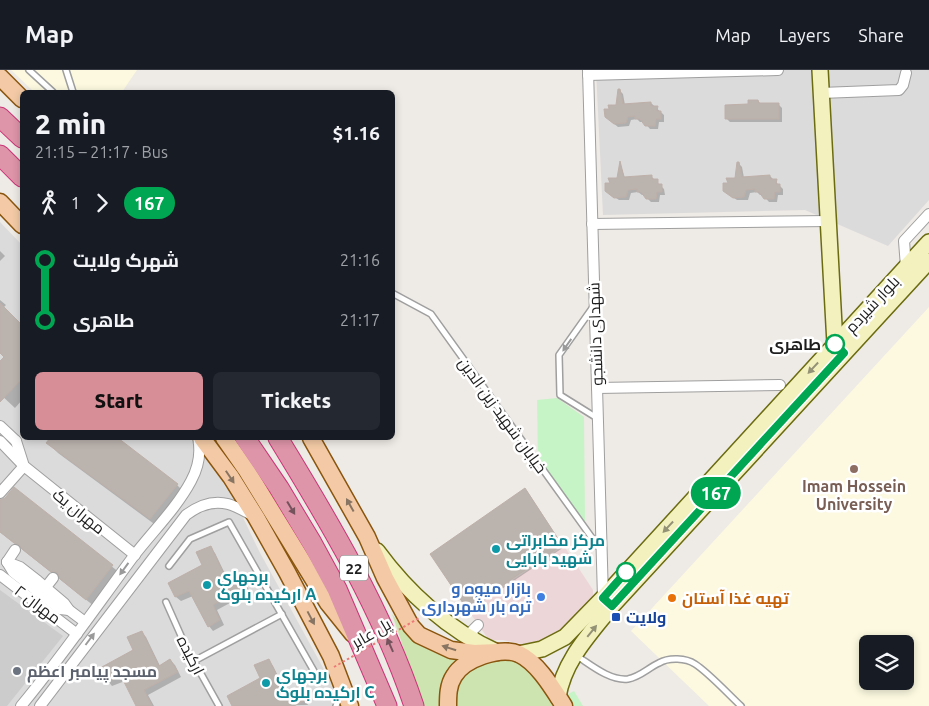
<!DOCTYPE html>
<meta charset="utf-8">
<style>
:root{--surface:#171b24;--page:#242831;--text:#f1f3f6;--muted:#9ea1a6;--line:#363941;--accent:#d88e97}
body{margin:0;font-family:Ubuntu,Cairo,sans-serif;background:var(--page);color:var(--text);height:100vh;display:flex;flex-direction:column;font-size:19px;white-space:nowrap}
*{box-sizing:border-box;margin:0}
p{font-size:16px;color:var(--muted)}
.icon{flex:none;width:28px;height:28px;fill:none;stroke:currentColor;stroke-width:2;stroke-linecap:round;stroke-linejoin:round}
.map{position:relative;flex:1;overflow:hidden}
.panel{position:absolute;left:20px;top:20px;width:375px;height:350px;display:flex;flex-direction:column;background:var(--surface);border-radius:8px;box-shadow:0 2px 8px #0003}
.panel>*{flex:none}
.badge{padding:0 10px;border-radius:16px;font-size:18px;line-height:32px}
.fabs{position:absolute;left:859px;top:565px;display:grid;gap:10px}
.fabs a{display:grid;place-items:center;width:55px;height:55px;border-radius:8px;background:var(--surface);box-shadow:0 2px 8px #0003;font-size:25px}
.map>.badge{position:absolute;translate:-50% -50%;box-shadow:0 0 0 2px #fff}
.legs{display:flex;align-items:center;gap:8px;height:55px;padding:0 15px;font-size:16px}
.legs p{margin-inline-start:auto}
.summary{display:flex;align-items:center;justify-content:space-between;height:85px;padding:0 15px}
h1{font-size:28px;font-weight:800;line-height:38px}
.cta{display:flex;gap:10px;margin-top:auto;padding:10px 15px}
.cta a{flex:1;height:58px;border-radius:8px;background:var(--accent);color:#111;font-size:20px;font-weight:800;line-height:58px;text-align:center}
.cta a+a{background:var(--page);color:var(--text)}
ul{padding:0 15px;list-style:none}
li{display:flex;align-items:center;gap:18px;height:60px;font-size:19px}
li i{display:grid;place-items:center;width:8px;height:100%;margin:0 6px;background:currentColor}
li i::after{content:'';width:12px;height:12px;margin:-6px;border:4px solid;border-radius:50%;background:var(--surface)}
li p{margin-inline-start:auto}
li:first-child i{background:linear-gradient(#0000 50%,currentColor 0)}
li:last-child i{background:linear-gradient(currentColor 50%,#0000 0)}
header{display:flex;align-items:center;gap:30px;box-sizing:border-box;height:70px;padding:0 25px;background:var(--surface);border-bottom:1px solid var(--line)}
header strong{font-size:24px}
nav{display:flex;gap:28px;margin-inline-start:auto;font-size:18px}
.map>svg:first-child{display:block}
.residential{fill:#dcdbdb}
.commercial{fill:#edd6d7}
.education{fill:#fcf9e0;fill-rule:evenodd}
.religious{fill:#ccc}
.grass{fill:#cee4b0}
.park{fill:#c7f4c6}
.shadow{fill:#0003}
.building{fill:#bbb3ae;stroke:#beb0a9}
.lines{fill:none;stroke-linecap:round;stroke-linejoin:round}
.lane-casing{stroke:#9f9f9f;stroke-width:8}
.street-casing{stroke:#9f9f9f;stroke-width:12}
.secondary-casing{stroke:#6b6b0f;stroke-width:18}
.primary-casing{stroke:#8a550e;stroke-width:19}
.highway-casing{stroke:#ca3577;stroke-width:21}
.lane{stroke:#fff;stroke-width:5}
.street{stroke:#fff;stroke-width:10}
.secondary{stroke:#f3f1be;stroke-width:15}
.primary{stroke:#f3caa5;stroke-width:16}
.highway{stroke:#de94a9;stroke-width:19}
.path-bridge{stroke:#ed7878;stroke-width:2;stroke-dasharray:2.5 2.5;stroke-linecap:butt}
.oneway{fill:#9a9a9a}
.oneway2{fill:#939276}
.oneway3{fill:#887462}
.oneway4{fill:#74535d}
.line-1-casing{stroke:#fff;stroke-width:11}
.line-1{stroke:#00a651;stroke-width:8}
.stop-1-dot{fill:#fff;stroke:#00a651;stroke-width:2.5}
.education-dot{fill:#8d6e63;stroke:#fff;stroke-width:2}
.culture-dot{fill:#0f9aa8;stroke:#fff;stroke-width:2}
.shop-dot{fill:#3f7fe0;stroke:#fff;stroke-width:2}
.food-dot{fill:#e8710a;stroke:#fff;stroke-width:2}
.transit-dot{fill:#1a4fb4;stroke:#fff;stroke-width:2}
.worship-dot{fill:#6b7280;stroke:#fff;stroke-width:2}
.labels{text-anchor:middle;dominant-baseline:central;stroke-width:5;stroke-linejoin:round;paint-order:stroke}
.shield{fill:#fff;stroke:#626262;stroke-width:1}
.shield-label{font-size:15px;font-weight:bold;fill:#1e1e1e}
.street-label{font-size:16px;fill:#1e1e1e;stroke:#fff}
.stop-label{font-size:16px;font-weight:bold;fill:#1e1e1e;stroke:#fff;text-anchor:end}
.education-label{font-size:16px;font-weight:bold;fill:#785e54;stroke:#fff}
.culture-label{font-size:16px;font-weight:bold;fill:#0d838f;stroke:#fff;text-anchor:start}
.shop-label{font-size:16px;font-weight:bold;fill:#366cbe;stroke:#fff;text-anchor:end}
.food-label{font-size:16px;font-weight:bold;fill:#c56008;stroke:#fff;text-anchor:start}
.transit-label{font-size:16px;font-weight:bold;fill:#164399;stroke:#fff;text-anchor:start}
.worship-label{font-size:16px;font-weight:bold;fill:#5b616d;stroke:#fff;text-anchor:start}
</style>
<header>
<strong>Map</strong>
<nav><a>Map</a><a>Layers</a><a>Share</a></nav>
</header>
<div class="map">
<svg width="929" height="636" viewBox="0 0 929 636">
<rect width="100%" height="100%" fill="#eeeae5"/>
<g class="residential">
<path d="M 596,0 L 929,0 L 929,130 L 888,176 L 805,140 L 603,145 Z"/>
<path d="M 0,152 L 22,175 L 22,368 L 190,368 L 222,410 L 226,418 L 229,418 L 259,481 L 344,636 L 0,636 Z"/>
</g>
<path class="commercial" d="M 564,476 L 593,520 L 593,529 L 554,568 L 532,576 L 503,570 L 489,570 L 468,540 Z"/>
<g class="education">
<path d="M 11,0 L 137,0 L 122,22 L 34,22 Z"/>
<path d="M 929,237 L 929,636 L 709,636 L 631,561 ZM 868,574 L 905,574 L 905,611 L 868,611 Z"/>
</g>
<path class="religious" d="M 0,520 L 63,566 L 7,636 L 0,636 Z"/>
<g class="grass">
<path d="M 392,544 C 412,570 427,586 463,588 L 442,636 L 423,636 Z"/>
<path d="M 504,587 L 524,593 L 557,636 L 452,636 L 454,617 L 473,594 Z"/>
</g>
<g class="park">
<path d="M 557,328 L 584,347 L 585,451 L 584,452 L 538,390 L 537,330 Z"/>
<path d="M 574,621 L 583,636 L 572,636 L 566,625 Z"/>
</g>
<g class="shadow">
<path d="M 619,20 L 623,24 L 625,35 L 651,33 L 664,45 L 664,52 L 659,52 L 658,59 L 650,59 L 644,52 L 640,52 L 637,49 L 631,50 L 629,56 L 618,57 L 606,47 L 617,36 Z"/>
<path d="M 758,31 L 761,34 L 778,34 L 782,38 L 782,52 L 730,52 L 727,49 Z"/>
<path d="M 738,93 L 742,97 L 744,108 L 770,106 L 783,119 L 783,125 L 778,125 L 777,132 L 769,132 L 763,125 L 760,125 L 757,122 L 750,123 L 748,130 L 737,130 L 728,124 L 730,114 L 736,109 Z"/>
<path d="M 620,94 L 625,108 L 651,106 L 664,119 L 665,125 L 660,125 L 659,132 L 651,132 L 644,125 L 642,125 L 638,122 L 631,123 L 629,130 L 619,130 L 610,124 L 611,114 L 618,109 Z"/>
<path d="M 0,181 L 5,186 L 0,191 Z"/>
<path d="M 0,230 L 6,235 L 3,238 L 22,257 L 22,330 L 15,338 L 0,324 L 0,293 L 6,287 L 0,282 Z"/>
<path d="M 52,368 L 116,368 L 177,415 L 187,425 L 161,459 L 58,383 L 48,373 Z"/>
<path d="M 0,413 L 7,420 L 0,430 L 3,431 L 14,419 L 120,503 L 94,536 L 0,462 Z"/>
<path d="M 527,421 L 564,477 L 472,539 L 468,538 L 466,535 Z"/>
<path d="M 210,478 L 215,483 L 229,512 L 239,506 L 244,510 L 250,522 L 217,540 L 224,555 L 213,561 L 209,556 L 193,526 L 181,531 L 176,527 L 170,514 L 203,496 Z"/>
<path d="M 142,563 L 146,567 L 160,596 L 170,590 L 175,595 L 181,607 L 148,625 L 154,636 L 137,636 L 125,611 L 112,616 L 108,611 L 134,581 Z"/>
<path d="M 269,591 L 273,596 L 287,624 L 297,618 L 302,623 L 308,635 L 233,636 L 262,609 Z"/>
</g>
<g class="building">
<path d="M 618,19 L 620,19 L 623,34 L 651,32 L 651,36 L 658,36 L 657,41 L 661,41 L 661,49 L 656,49 L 655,56 L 645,56 L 640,49 L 635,49 L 635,46 L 628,47 L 626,53 L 614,54 L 605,47 L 604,39 L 609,39 L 608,35 L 616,35 Z"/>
<path d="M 748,30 L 758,30 L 759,33 L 779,33 L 779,49 L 725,49 L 725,35 L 748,34 Z"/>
<path d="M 620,91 L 624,107 L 652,105 L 652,109 L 658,109 L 658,114 L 662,114 L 662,122 L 657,122 L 656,129 L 646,129 L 641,122 L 637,122 L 637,119 L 628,120 L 626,127 L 614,128 L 605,121 L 605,113 L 610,113 L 608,108 L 617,108 Z"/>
<path d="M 737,92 L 739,92 L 742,107 L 770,105 L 770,109 L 777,109 L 776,114 L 780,114 L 780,122 L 775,122 L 774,129 L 764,129 L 759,122 L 755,122 L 755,119 L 746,120 L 744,127 L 733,128 L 723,121 L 723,113 L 728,113 L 726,108 L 735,108 Z"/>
<path d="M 0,233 L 22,255 L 22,309 L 0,332 L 0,291 L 4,287 L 0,283 Z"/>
<path d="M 50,368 L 118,368 L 178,414 L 150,449 L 46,373 Z"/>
<path d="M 14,417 L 113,495 L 86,530 L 60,509 L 57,502 L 51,502 L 22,479 L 19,475 L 14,473 L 0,462 L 0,430 L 5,428 Z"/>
<path d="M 525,418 L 562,475 L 469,538 L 465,536 L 430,484 Z"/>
<path d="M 211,476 L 227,511 L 239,504 L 246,517 L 213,535 L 220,550 L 208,557 L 189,521 L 175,527 L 168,513 L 202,495 L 196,482 Z"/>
<path d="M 142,561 L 159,596 L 170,589 L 178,602 L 144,620 L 152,636 L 136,636 L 121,606 L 107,612 L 100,598 L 133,580 L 127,567 Z"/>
<path d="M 269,589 L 286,624 L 297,617 L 305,630 L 294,636 L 232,636 L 227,626 L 260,608 L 254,595 Z"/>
</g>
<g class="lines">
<g class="lane-casing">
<g id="lane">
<path d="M 29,0 L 53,22"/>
<path d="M 66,0 L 73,22"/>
<path d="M 392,223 L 431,244 L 600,479"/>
<path d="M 593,237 L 559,285 L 560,325 L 597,348"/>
<path d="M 169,496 L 190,469 L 229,452 L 319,610"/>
<path d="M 166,532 L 186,577 L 219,636"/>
<path d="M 577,586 C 591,595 610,611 628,609 C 640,607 648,598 659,593 C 669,587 686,588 695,594 C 709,603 728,624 741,636"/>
<path d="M 194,591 L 282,544"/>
<path d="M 336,636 L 341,622"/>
</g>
</g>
<g class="street-casing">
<g id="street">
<path d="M 588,0 L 603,528"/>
<path d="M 588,5 L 778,0"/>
<path d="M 821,23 L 899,20 L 903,15 L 906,3"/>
<path d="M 592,154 L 829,151"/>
<path d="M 906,197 L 904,171 L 929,144"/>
<path d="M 597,318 L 780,315"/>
<path d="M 0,356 L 16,371"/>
<path d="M 0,371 L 24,396 L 135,485"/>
<path d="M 16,371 L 23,393"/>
<path d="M 0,423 L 24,396"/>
<path d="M 7,492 L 20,497 L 38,511 L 64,533 L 69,540 L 85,552"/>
<path d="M 7,492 L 13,502 L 60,539 L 69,540"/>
<path d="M 7,492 L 15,480"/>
<path d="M 0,505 L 77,564"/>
<path d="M 46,517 L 53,508"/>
<path d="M 474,572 L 472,561 L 478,555"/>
<path d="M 21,636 C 61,588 96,537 133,487 C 152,462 176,439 191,411 C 198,398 201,382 198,368"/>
<path d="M 40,636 L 186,445 C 198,436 213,430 228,434 C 236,436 246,442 254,446"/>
</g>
</g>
<g class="secondary-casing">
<g id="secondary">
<path d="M 820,0 L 835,274 L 840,278"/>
<path d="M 377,481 C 407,522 449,561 497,582"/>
<path d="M 518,584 L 542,579 L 565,567 L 603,528 L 929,172"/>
<path d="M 558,627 C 564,590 590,564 612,536 L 929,191"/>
</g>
</g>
<g class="primary-casing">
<g id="primary">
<path d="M 0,7 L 22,29"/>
<path d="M 0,132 L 22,155"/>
<path d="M 202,368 L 231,407 L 256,447 L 287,502 L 331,586 L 350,636"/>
<path d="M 224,368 L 247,401 L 328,533 L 353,564"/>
<path d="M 311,368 L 367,467 L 385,508 L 411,556 L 419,565 L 451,580 L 474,583 L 497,582"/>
<path d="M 448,636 C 448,626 448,615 454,606 C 464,589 500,576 519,584 C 538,593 553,619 564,636"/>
</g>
</g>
<g class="highway-casing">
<g id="highway">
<path d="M 0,47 L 22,68"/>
<path d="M 0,85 L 22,107"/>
<path d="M 245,368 L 279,418 L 312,473 L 337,519 L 387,636"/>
<path d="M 278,368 C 330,453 382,540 414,636"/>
</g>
</g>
<use href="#lane" class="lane"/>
<use href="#street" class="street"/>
<use href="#secondary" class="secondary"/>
<use href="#primary" class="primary"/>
<use href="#highway" class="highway"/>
<path class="path-bridge" d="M 334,597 L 419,548"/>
</g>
<defs><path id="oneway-solid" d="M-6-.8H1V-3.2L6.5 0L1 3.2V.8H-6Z" transform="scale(1.25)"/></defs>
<g class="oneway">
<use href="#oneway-solid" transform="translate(567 275) rotate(125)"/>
<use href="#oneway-solid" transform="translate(124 499) rotate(126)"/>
<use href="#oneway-solid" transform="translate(90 569) rotate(-53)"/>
</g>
<g class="oneway2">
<use href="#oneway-solid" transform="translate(813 298) rotate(133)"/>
<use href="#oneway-solid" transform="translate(668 457) rotate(133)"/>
<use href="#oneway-solid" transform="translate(592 561) rotate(-51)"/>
</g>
<g class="oneway3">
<use href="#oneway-solid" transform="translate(230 407) rotate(56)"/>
<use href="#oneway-solid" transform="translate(350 435) rotate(-119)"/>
<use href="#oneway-solid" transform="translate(311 548) rotate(62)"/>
<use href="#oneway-solid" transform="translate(449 578) rotate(-162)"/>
</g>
<g class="oneway4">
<use href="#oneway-solid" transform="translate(291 438) rotate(59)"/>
<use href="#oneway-solid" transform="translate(390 575) rotate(-114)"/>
</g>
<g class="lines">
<g class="line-1-casing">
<path id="line-1" d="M 626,502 L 603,528 L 612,536 L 844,283 L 835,274"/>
</g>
<use href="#line-1" class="line-1"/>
</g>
<g class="stop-1-dot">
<circle cx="835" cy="274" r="9"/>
<circle cx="626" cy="502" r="9"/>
</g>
<circle class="education-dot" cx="854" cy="399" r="5"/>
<g class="culture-dot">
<circle cx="496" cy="479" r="5"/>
<circle cx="207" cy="515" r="5"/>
<circle cx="266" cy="613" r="5"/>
</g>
<circle class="shop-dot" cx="541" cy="527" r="5"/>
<circle class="food-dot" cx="672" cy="528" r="5"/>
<rect class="transit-dot" x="611" y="542" width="10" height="10" rx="2.5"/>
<circle class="worship-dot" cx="17" cy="601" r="5"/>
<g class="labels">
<rect class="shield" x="340" y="485.5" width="28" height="25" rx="4"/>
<g class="shield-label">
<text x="354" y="498">22</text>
</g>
<g class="street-label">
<text transform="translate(872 234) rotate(-47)">بلوار شیردم</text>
<text transform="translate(595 264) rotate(-92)">شهدای دانشجو</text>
<text transform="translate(503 345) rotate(54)">خیابان شهید زین الدین</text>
<text transform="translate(79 441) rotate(39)">مهران یک</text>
<text transform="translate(38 534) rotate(37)">مهران ۲</text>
<text transform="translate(371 563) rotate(-30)">پل عابر</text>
<text transform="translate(191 585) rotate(63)">ارکیده</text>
</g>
<g class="stop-label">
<text x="821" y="274">طاهری</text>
</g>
<g class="education-label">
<text x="854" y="416">Imam Hossein<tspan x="854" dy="18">University</tspan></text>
</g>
<g class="culture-label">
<text x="506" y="470">مرکز مخابراتی<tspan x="506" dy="18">شهید بابایی</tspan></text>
<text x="217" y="506">برجهای<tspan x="217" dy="18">ارکیده بلوک A</tspan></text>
<text x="276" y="604">برجهای<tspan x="276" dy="18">ارکیده بلوک C</tspan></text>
</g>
<g class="shop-label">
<text x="531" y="518">بازار میوه و<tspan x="531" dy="18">تره بار شهرداری</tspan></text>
</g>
<g class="food-label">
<text x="682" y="528">تهیه غذا آستان</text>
</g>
<g class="transit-label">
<text x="626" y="547">ولایت</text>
</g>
<g class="worship-label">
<text x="27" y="601">مسجد پیامبر اعظم</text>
</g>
</g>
</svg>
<div class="fabs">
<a><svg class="icon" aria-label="layers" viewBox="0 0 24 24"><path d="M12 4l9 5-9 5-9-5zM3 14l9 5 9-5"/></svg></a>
</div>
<b class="badge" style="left:716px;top:423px;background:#00a651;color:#fff">167</b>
<section class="panel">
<div class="summary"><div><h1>2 min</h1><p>21:15 – 21:17 · Bus</p></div><b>$1.16</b></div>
<div class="legs"><svg class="icon" aria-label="walk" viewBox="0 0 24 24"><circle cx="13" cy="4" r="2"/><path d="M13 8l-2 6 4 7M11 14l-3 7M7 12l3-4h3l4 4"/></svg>1<svg class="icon" aria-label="forward" viewBox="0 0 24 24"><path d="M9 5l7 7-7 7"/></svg><b class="badge" style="background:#00a651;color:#fff">167</b></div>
<ul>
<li><i style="color:#00a651"></i><b>شهرک ولایت</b><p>21:16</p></li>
<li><i style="color:#00a651"></i><b>طاهری</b><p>21:17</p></li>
</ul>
<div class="cta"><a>Start</a><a>Tickets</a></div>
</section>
</div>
